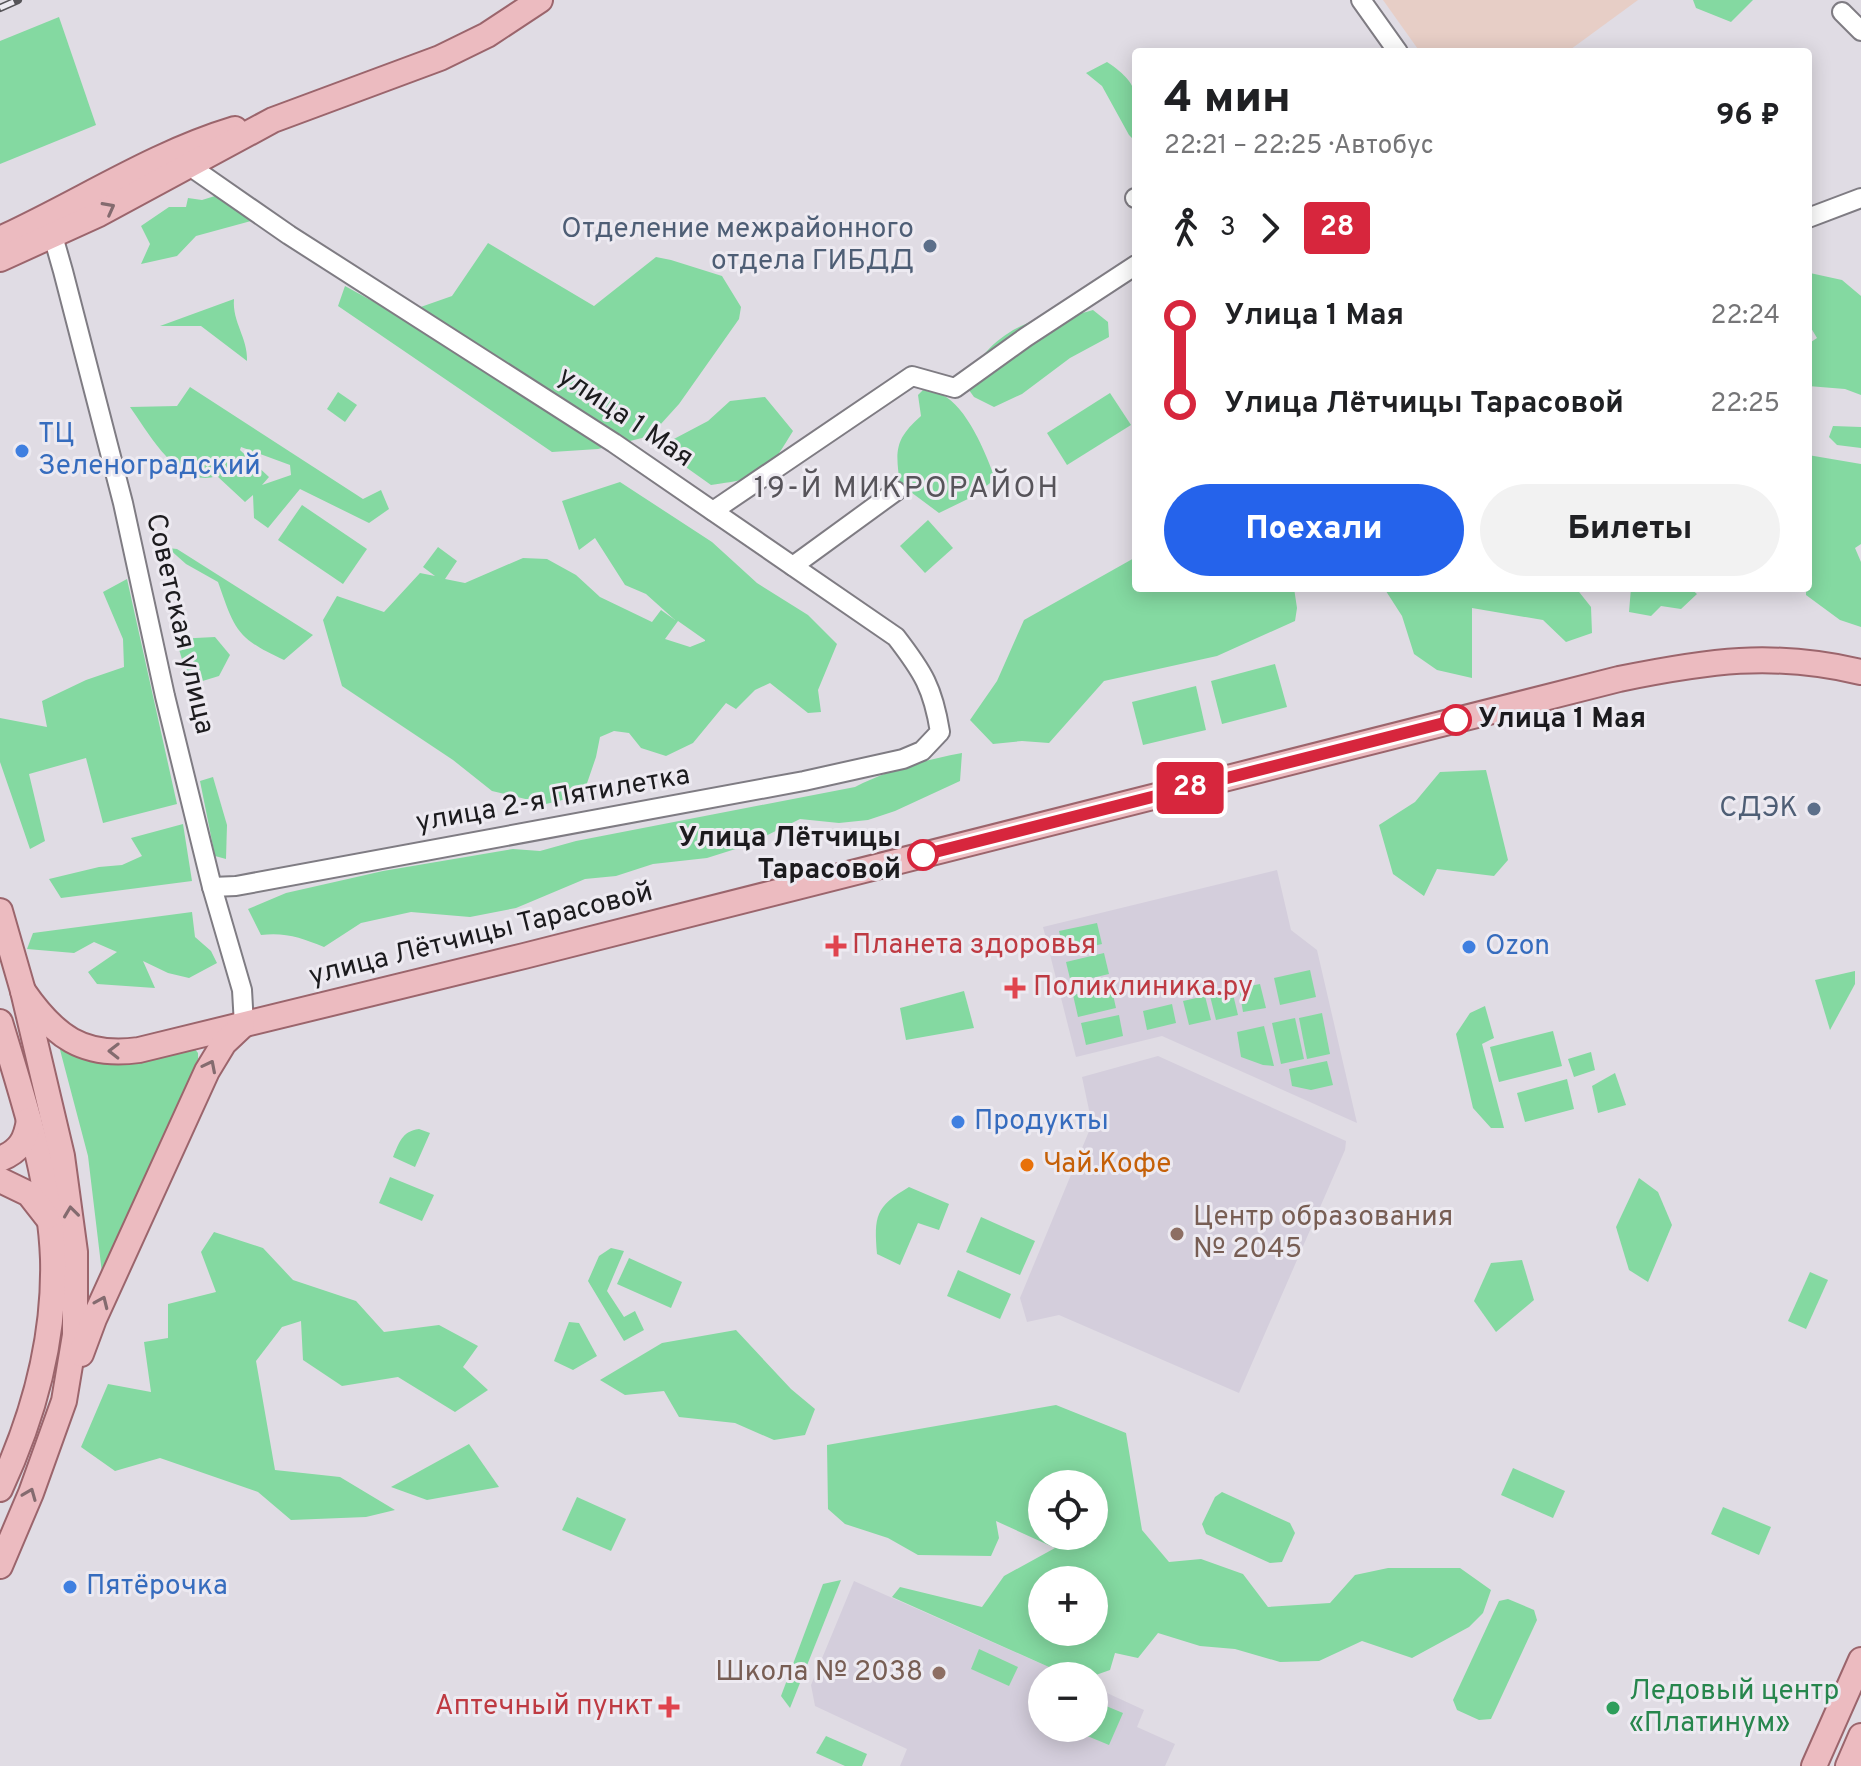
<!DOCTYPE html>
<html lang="ru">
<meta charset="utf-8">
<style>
:root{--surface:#fff;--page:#f2f2f2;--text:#202124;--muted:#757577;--accent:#2563eb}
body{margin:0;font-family:Overpass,sans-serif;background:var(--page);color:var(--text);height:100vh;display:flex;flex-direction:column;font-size:30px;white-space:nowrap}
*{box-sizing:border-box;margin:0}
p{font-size:26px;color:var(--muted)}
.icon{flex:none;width:44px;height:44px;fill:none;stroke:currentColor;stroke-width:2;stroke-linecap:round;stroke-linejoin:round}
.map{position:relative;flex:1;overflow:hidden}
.panel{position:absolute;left:1132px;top:48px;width:680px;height:544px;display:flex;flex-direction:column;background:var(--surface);border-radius:8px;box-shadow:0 4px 20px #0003}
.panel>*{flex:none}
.badge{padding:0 16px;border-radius:6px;font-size:28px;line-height:52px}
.tools{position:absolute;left:1028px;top:1470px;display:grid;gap:16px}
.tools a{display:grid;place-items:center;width:80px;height:80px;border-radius:50%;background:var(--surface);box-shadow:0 4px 20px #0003;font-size:40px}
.map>.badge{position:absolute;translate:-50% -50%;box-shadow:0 0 0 4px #fff}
.legs{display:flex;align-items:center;gap:12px;height:88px;padding:0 32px;font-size:26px}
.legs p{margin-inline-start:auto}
.headline{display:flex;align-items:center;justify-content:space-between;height:136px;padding:0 32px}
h1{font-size:44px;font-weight:800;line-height:60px}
.button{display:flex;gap:16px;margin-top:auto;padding:16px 32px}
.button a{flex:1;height:92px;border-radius:48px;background:var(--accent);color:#fff;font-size:32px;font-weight:800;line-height:92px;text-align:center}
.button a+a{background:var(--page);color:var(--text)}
ul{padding:0 32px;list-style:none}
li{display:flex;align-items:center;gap:28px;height:88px;font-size:30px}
li i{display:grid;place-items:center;width:12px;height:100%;margin:0 10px;background:currentColor}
li i::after{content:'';width:20px;height:20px;margin:-10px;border:6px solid;border-radius:50%;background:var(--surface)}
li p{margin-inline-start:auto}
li:first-child i{background:linear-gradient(#0000 50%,currentColor 0)}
li:last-child i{background:linear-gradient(currentColor 50%,#0000 0)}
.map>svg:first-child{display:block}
.industrial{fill:#e7cec6}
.built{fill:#d4cedc}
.green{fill:#84d9a1;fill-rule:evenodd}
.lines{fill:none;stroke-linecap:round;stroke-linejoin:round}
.minor-casing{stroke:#7f7c83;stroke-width:22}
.major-casing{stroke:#9b656c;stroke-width:28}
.minor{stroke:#fff;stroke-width:18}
.major{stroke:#ecbbc0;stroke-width:24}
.rail-casing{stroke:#565458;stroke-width:8}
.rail{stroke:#edeaf1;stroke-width:5;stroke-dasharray:15;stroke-linecap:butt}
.oneway{stroke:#846b6f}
.line-1-casing{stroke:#fff;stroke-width:18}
.line-1{stroke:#d7263d;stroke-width:12}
.service-dot{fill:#5c6f8a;stroke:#edeaf1;stroke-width:3}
.shop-dot{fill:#3f7fe0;stroke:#edeaf1;stroke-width:3}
.stop-1-dot{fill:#fff;stroke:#d7263d;stroke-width:4}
.health-dot{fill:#e0444e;stroke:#edeaf1;stroke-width:3}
.food-dot{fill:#e8710a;stroke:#edeaf1;stroke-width:3}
.education-dot{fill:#8d6e63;stroke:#edeaf1;stroke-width:3}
.leisure-dot{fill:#2e9e5b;stroke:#edeaf1;stroke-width:3}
.labels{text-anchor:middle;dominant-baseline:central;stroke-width:6;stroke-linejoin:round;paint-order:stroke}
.service-label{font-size:28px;fill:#4e5e75;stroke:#edeaf1;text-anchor:end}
.street-label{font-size:28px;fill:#1c1b1e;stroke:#edeaf1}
.shop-label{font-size:28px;fill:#366cbe;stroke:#edeaf1;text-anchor:start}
.stop-label{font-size:28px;font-weight:bold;fill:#1c1b1e;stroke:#edeaf1;text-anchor:start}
.health-label{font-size:28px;fill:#be3a42;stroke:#edeaf1;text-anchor:start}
.food-label{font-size:28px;fill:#c56008;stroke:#edeaf1;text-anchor:start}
.education-label{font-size:28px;fill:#785e54;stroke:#edeaf1;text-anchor:start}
.leisure-label{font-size:28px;fill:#27864d;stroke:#edeaf1;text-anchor:start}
.neighbourhood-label{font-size:30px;letter-spacing:2px;fill:#57545a;stroke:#edeaf1}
</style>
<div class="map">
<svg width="1861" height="1766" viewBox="0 0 1861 1766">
<rect width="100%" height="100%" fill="#e0dce4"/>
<path class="industrial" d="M 1383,0 L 1638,0 L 1567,52 L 1420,52 Z"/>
<g class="built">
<path d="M 1277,870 L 1291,930 L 1317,950 L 1357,1123 L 1162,1036 L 1076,1057 L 1043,927 Z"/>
<path d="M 1158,1056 L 1346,1141 L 1345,1150 L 1239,1393 L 1059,1315 L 1027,1322 L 1020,1298 L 1092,1124 L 1082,1077 Z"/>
<path d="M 854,1581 L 1069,1676 L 1042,1676 L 1042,1728 L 1094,1728 L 1094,1687 L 1144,1710 L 1137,1727 L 1175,1744 L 1165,1766 L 900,1766 L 907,1749 L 815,1706 L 811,1685 Z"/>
</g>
<g class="green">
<path d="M 1693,0 L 1753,0 L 1731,22 L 1696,8 Z"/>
<path d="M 59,17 L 96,125 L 0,164 L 0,41 Z"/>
<path d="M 1107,62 C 1145,87 1136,101 1136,142 L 1129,135 L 1102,86 L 1086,73 Z"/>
<path d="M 215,196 L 251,221 L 196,236 L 177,256 L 141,264 L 150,244 L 141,226 L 169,207 L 186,207 L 188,198 L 202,200 Z"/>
<path d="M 488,243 L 594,306 L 656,257 L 671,260 L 722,276 L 741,307 L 739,319 L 679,404 L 650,436 L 598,449 L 552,452 L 338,306 L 345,286 L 385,308 L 415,309 L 452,296 Z"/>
<path d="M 1810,273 L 1842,280 L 1861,296 L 1861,395 L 1845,389 L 1808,386 L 1808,344 L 1817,338 L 1808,323 Z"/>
<path d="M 234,299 C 232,322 248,338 247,361 L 201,326 L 160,326 Z"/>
<path d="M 1093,310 L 1108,322 L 1109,337 L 1070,358 L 1022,394 L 994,407 L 974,397 L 966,386 C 977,354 1005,329 1037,320 C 1056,315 1075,316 1093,310 Z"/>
<path d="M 190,387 L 363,499 L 381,490 L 389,509 L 369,523 L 300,489 L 268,528 L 254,518 L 253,495 L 245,502 L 217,476 C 178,489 149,433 130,407 L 177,406 ZM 241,447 L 290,465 L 291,475 L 262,485 L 269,477 L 240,450 Z"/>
<path d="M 923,390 C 929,392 936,392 942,395 C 966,405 987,455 995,479 L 974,496 L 939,513 L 900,484 C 895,450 895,439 921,416 L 918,395 Z"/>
<path d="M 338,392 L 357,405 L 345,422 L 327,409 Z"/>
<path d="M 1110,393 L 1131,425 L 1067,465 L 1047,433 Z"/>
<path d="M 765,397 L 793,431 C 765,477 763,477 711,485 L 666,453 L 672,440 L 708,421 L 730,401 Z"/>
<path d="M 1833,426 L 1861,427 L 1861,448 L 1837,445 L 1829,437 Z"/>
<path d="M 1808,455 L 1861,464 L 1861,544 L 1855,548 L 1861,562 L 1861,627 L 1840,620 L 1806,595 Z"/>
<path d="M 620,482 L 712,542 L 757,583 L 808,615 L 837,644 L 818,690 L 821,712 L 808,713 L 770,683 L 755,690 L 736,709 L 726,703 L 693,743 L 666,756 L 641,748 L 629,733 L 614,731 L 600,737 L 596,757 L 583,795 L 546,804 L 492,791 L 453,760 L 342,686 L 323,620 L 337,596 L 384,612 L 420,573 L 435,576 L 423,567 L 438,547 L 457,561 L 445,579 L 465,583 L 523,558 L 547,559 L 576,575 L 600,597 L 652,622 L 661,610 L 675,620 L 646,594 L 625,585 L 595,538 L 579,550 L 562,501 ZM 678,621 L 705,640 L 705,641 L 690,647 L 665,639 Z"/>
<path d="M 302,505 L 367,549 L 343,584 L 278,540 Z"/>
<path d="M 928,520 L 953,548 L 925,573 L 900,546 Z"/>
<path d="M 168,548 L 177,549 L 313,635 L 284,660 C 236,638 235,630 218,582 L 186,564 Z"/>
<path d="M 1136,557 L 1136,588 L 1294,588 L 1297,608 L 1295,621 L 1217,656 L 1104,681 L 1049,743 L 1022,741 L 993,744 L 970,720 L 997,681 L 1024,620 Z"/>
<path d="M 127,579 L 177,804 L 103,823 L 86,758 L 29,774 L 45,841 L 30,849 L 0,762 L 0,718 L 47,727 L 42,701 L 86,680 L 124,667 L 123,639 L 103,592 Z"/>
<path d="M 1384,588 L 1576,588 L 1591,607 L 1592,633 L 1566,642 L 1543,620 L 1472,608 L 1472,678 L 1437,670 L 1414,654 L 1402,616 Z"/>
<path d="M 1631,588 L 1690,588 L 1697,594 L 1681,609 L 1661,606 L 1651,616 L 1629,612 Z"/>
<path d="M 215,637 L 230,655 L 219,676 L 196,683 L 186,673 L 176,639 Z"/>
<path d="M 1275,664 L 1287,707 L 1222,724 L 1211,681 Z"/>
<path d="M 1196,686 L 1206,730 L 1143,745 L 1132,702 Z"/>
<path d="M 962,753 L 960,781 L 895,811 L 868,820 L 839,823 L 800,819 L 745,846 L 707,858 L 653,864 L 616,876 L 585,879 L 516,908 L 470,917 L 411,912 L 361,923 L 324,947 C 302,938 285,932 261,935 L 248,909 L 286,893 L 383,871 L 513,849 L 540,851 L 576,841 L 855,787 C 888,770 925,760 962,753 Z"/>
<path d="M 1486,770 L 1508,860 L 1494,876 L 1437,869 L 1424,896 L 1393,874 L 1379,825 L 1415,802 L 1440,772 Z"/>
<path d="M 213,777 L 227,825 L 226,859 L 215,856 L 200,781 Z"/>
<path d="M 183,824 L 192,881 L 61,898 L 49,879 L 99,867 L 122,865 L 142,856 L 131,838 Z"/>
<path d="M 192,912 L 195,937 L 211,951 L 217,963 L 189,978 L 168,973 L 143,961 L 155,988 L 97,984 L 88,972 L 117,952 L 94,942 L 74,953 L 27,949 L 33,933 Z"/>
<path d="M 1097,923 L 1102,944 L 1064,953 L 1059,931 Z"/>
<path d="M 1104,953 L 1109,974 L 1071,983 L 1066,962 Z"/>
<path d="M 1310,970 L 1316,997 L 1280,1005 L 1274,978 Z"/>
<path d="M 1855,971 L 1855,984 L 1830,1030 L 1815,980 Z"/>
<path d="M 1260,984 L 1266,1008 L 1243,1012 L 1239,988 Z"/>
<path d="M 1111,986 L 1116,1008 L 1078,1017 L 1073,995 Z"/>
<path d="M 1232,990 L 1238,1015 L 1216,1020 L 1210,996 Z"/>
<path d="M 964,991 L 974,1028 L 906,1040 L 900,1008 Z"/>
<path d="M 1205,996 L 1211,1020 L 1189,1025 L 1183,1001 Z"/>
<path d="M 1172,1004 L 1176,1023 L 1147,1030 L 1143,1011 Z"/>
<path d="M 1485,1006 L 1494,1038 L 1482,1044 L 1504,1128 L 1491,1128 L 1473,1108 L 1456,1034 L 1470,1013 Z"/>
<path d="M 1322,1013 L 1330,1054 L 1307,1059 L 1299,1018 Z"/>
<path d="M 1119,1015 L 1123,1036 L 1086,1045 L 1081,1023 Z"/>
<path d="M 1295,1018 L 1304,1059 L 1281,1064 L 1272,1023 Z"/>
<path d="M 1264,1026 L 1274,1066 L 1263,1065 L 1241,1057 L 1237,1032 Z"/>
<path d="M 1553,1031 L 1562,1066 L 1499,1082 L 1490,1047 Z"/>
<path d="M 59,1046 C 112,1077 139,1062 194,1048 L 198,1053 L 198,1059 L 102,1273 L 88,1156 Z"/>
<path d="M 1591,1052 L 1595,1070 L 1574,1077 L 1568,1059 Z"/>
<path d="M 1327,1061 L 1333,1085 L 1311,1090 L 1292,1086 L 1289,1069 Z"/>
<path d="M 1615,1073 L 1626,1105 L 1598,1113 L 1592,1086 Z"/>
<path d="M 1567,1079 L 1574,1109 L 1525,1122 L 1517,1093 Z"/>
<path d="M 419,1129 L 430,1133 L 415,1167 L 393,1157 C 399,1143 402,1131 419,1129 Z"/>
<path d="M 390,1177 L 434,1195 L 422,1221 L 379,1203 Z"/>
<path d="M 1639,1178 L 1658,1192 L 1672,1225 L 1648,1282 L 1629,1270 L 1616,1227 Z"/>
<path d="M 909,1187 L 949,1204 L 939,1230 L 918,1223 L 900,1265 L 877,1254 C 874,1216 875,1207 909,1187 Z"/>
<path d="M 981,1217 L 1035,1241 L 1020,1275 L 966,1252 Z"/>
<path d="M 214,1232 L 263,1248 L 293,1280 L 356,1301 L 384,1332 L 439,1325 L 478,1346 L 463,1367 L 488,1390 L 455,1412 L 398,1377 L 342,1386 L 303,1360 L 301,1321 L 282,1327 L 256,1361 L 275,1470 L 340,1477 L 395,1510 L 366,1517 L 291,1520 L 258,1492 L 160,1458 L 115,1471 L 81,1447 L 108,1384 L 151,1392 L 144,1342 L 168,1338 L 168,1304 L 216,1292 L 201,1252 Z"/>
<path d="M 611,1248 L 624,1251 L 607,1291 L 624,1317 L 635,1311 L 644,1330 L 624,1341 L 588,1281 L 599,1256 Z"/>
<path d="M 629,1258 L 682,1282 L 671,1308 L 617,1284 Z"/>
<path d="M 1522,1260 L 1534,1300 L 1496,1332 L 1474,1301 L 1491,1263 Z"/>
<path d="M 958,1270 L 1011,1294 L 1000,1319 L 947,1296 Z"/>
<path d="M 1810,1272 L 1828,1280 L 1806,1329 L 1788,1321 Z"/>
<path d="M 569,1322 L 579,1323 L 597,1356 L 573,1370 L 554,1361 Z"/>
<path d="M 736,1330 L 791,1389 L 815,1409 L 805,1435 L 774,1440 L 735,1423 L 679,1417 L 664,1391 L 625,1395 L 600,1380 L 662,1343 Z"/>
<path d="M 1056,1405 L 1126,1433 L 1142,1530 L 1169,1562 L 1201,1559 L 1243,1574 L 1268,1607 L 1330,1603 L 1355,1575 L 1388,1568 L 1460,1568 L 1491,1590 L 1483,1613 L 1469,1627 L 1412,1658 L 1362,1641 L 1319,1661 L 1280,1662 L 1235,1649 L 1200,1646 L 1158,1633 L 1138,1658 L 1115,1653 L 1110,1670 L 1093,1676 L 1069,1676 L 892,1597 L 900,1587 L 982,1607 L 1004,1576 L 1055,1548 L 996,1521 L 999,1538 L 991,1556 L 918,1555 L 888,1538 L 845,1524 L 828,1509 L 827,1445 ZM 1094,1484 L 1094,1536 L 1042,1536 L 1042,1484 ZM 1094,1580 L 1094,1632 L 1042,1632 L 1042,1580 Z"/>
<path d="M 469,1444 L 499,1487 L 427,1500 L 391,1487 Z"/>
<path d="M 1513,1468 L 1565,1491 L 1553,1518 L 1501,1495 Z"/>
<path d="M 1222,1492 L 1290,1523 L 1295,1533 L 1282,1562 L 1270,1563 L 1206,1534 L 1202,1524 L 1215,1497 Z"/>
<path d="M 577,1497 L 626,1519 L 611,1551 L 562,1530 Z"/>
<path d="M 1723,1507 L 1771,1527 L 1759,1555 L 1711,1534 Z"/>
<path d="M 841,1580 L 790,1708 L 781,1696 L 823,1584 Z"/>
<path d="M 1508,1599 L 1534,1610 L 1537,1620 L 1491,1719 L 1479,1720 L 1457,1710 L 1453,1700 L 1499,1601 Z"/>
<path d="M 979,1649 L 1018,1667 L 1009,1686 L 971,1669 Z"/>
<path d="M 1094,1701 L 1123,1713 L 1109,1745 L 1068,1728 L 1094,1728 Z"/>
<path d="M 826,1736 L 867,1754 L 862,1766 L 845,1766 L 816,1753 Z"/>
</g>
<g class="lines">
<g class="minor-casing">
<g id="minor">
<path d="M 1361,0 L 1398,52"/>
<path d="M 1842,12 L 1861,31"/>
<path d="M 181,160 L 289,235 L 614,443 L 896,637 C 923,672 933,688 940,732 L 922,751 L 903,759 L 804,781 L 236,886 L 212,887"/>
<path d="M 1135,198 L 1136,198"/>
<path d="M 1808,218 L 1861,198"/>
<path d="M 42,229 L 53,236 L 63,271 L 123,503 L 165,696 L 212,887 L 242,990 L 244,1025"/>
<path d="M 713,511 L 912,376 L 955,388 L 1026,337 L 1136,265"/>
<path d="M 793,566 L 896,491"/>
</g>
</g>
<g class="major-casing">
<g id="major">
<path d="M 0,239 C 79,203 152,154 235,129"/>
<path d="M 0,259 L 99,214 L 273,120 L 440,58 L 487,35 L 540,0"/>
<path d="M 0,911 L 23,991 L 62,1156 L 75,1252 L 75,1335 L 64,1401 L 31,1493 L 0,1566"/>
<path d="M 23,991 C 54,1036 83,1058 139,1050 L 524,956 L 1619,679 C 1707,661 1772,651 1861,672"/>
<path d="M 0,1022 C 23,1099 50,1178 53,1259 C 55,1338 33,1418 0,1489"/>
<path d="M 0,1159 C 20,1151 26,1140 29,1120"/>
<path d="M 0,1180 L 29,1194 L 47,1217"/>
<path d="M 81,1354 L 94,1319 L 207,1071 L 224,1043 L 242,1026"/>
<path d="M 1814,1766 L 1861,1660"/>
<path d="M 1848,1766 L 1861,1736"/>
</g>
</g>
<use href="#minor" class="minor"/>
<use href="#major" class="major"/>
<g class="rail-casing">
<path id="rail" d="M 0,8 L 18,0"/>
</g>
<use href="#rail" class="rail"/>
</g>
<defs><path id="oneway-chevron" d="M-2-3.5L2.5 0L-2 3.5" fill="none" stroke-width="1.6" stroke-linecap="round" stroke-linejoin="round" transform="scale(2)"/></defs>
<g class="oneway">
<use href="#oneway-chevron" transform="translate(109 208) rotate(-28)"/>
<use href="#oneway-chevron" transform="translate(114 1051) rotate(-179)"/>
<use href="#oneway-chevron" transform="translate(210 1066) rotate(-63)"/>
<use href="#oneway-chevron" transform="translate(71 1212) rotate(-97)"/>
<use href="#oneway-chevron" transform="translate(102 1302) rotate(-66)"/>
<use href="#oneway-chevron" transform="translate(30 1494) rotate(-68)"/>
</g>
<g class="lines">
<g class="line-1-casing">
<path id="line-1" d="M 923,855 L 1456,720"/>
</g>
<use href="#line-1" class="line-1"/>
</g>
<g class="service-dot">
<circle cx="930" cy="246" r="8"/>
<circle cx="1814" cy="809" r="8"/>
</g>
<g class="shop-dot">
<circle cx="22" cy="451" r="8"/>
<circle cx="1469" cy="947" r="8"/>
<circle cx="958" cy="1122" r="8"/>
<circle cx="70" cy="1587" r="8"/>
</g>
<g class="stop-1-dot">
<circle cx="1456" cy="720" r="14"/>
<circle cx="923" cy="855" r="14"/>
</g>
<g class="health-dot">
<path d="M832 934h8v8h8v8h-8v8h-8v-8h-8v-8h8z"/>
<path d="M1011 976h8v8h8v8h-8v8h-8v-8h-8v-8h8z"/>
<path d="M665 1695h8v8h8v8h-8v8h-8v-8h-8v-8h8z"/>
</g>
<circle class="food-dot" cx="1027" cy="1165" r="8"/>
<g class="education-dot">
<circle cx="1177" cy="1234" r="8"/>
<circle cx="939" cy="1673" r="8"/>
</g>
<circle class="leisure-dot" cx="1613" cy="1708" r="8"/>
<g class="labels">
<g class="service-label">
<text x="914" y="230">Отделение межрайонного<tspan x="914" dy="32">отдела ГИБДД</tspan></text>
<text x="1798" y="809">СДЭК</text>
</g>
<g class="street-label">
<text transform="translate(625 418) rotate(34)">улица 1 Мая</text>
<text transform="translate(179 624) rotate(77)">Советская улица</text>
<text transform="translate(553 800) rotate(-10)">улица 2-я Пятилетка</text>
<text transform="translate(481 935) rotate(-14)">улица Лётчицы Тарасовой</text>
</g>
<g class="shop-label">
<text x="38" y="435">ТЦ<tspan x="38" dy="32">Зеленоградский</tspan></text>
<text x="1485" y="947">Ozon</text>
<text x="974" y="1122">Продукты</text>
<text x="86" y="1587">Пятёрочка</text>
</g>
<g class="stop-label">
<text x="1478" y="720">Улица 1 Мая</text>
<text x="901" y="839" text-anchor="end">Улица Лётчицы<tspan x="901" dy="32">Тарасовой</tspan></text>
</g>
<g class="health-label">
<text x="852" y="946">Планета здоровья</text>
<text x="1033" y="988">Поликлиника.ру</text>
<text x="653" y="1707" text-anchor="end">Аптечный пункт</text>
</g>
<g class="food-label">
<text x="1043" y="1165">Чай.Кофе</text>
</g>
<g class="education-label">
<text x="1193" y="1218">Центр образования<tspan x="1193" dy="32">№ 2045</tspan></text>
<text x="923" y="1673" text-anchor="end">Школа № 2038</text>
</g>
<g class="leisure-label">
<text x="1629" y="1692">Ледовый центр<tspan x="1629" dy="32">«Платинум»</tspan></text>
</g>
<g class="neighbourhood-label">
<text x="907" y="489">19-Й МИКРОРАЙОН</text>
</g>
</g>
</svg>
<div class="tools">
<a><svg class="icon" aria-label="locate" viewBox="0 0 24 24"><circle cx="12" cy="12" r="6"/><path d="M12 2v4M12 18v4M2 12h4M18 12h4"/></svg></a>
<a>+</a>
<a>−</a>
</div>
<b class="badge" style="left:1190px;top:788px;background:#d7263d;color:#fff">28</b>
<section class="panel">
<div class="headline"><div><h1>4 мин</h1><p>22:21 – 22:25 · Автобус</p></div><b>96 ₽</b></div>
<div class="legs"><svg class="icon" aria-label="walk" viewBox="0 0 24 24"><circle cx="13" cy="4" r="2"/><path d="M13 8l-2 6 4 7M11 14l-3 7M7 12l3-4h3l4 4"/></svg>3<svg class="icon" aria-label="forward" viewBox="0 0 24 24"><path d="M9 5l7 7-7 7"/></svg><b class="badge" style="background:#d7263d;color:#fff">28</b></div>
<ul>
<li><i style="color:#d7263d"></i><b>Улица 1 Мая</b><p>22:24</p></li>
<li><i style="color:#d7263d"></i><b>Улица Лётчицы Тарасовой</b><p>22:25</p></li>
</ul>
<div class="button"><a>Поехали</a><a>Билеты</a></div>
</section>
</div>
